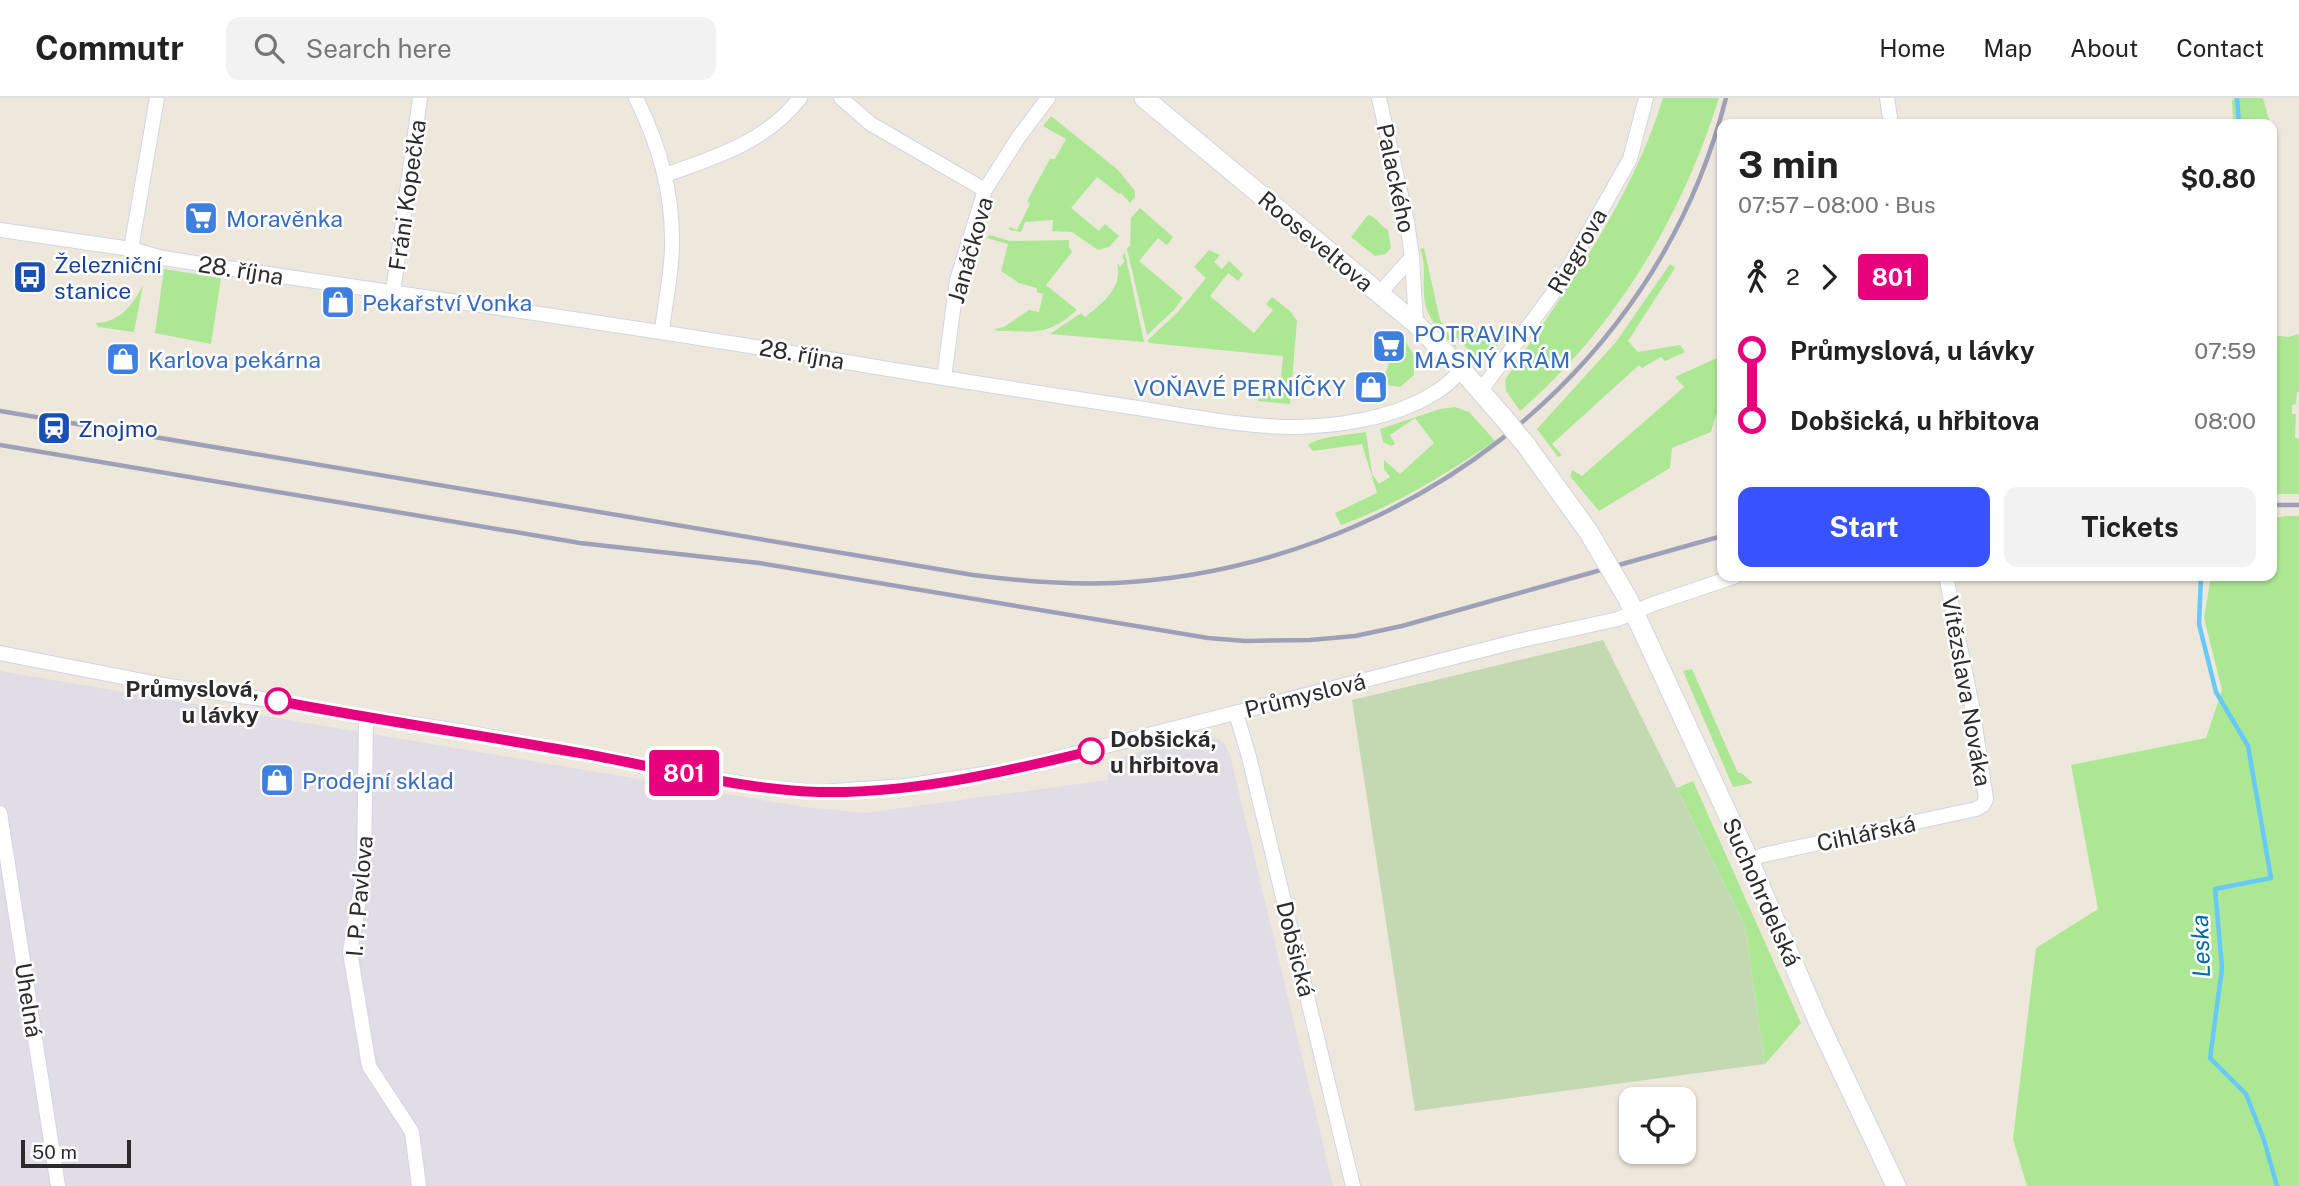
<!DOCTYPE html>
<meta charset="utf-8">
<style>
:root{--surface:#fff;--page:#f2f2f2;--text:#222;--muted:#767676;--line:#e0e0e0;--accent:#3852ff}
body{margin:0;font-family:"Public Sans",sans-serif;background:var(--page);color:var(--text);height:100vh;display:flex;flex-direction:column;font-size:26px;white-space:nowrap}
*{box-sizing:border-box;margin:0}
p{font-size:23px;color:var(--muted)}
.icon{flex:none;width:38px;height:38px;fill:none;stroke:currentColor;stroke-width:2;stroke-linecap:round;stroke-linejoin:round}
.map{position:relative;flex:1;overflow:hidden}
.drawer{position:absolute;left:1717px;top:21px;width:560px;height:462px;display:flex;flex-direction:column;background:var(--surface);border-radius:14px;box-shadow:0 2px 5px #0004}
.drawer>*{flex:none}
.badge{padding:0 14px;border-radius:5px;font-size:24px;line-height:46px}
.tools{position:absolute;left:1619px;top:989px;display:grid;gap:14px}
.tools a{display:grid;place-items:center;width:77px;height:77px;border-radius:14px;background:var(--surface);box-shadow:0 2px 5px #0004;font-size:35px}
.scale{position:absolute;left:21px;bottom:18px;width:110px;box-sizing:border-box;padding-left:7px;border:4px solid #2b2b2b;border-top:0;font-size:19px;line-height:24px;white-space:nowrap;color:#2b2b2b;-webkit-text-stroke:5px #fff;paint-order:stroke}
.map>.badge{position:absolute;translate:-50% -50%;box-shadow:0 0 0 4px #fff}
.legs{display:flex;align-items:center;gap:10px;height:77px;padding:0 21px;font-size:23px}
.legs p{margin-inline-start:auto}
.overview{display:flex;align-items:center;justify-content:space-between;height:119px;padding:0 21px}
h1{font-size:38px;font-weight:700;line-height:52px}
.button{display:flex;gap:14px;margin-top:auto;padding:14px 21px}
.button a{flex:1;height:80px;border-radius:14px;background:var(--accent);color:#fff;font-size:28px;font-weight:700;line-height:80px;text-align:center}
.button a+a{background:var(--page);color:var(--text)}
ul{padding:0 21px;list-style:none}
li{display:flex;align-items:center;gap:24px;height:70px;font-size:26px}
li i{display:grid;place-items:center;width:10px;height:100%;margin:0 9px;background:currentColor}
li i::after{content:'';width:18px;height:18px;margin:-9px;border:5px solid;border-radius:50%;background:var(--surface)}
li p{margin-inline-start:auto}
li:first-child i{background:linear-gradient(#0000 50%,currentColor 0)}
li:last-child i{background:linear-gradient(currentColor 50%,#0000 0)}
header{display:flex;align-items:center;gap:42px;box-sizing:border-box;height:98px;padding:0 35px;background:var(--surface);border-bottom:2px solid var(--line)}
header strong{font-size:33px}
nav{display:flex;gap:38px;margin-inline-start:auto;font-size:24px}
.search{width:490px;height:63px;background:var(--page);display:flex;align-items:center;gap:18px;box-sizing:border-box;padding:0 24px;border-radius:14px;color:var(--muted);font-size:26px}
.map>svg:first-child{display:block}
.industrial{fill:#e0dde6}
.green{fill:#ace894}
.cemetery{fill:#c3d9b2}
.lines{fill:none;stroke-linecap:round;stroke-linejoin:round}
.stream{stroke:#67c9f7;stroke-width:4.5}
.minor-casing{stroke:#d1d4e5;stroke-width:16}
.secondary-casing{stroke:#d1d4e5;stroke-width:21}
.minor{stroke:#fff;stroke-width:14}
.secondary{stroke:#fff;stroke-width:19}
.rail{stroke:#9ea0b7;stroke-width:4.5}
.secondary-bridge-casing{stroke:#d1d4e5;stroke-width:21;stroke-linecap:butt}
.secondary-bridge{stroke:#fff;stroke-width:19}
.line-1-casing{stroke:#fff;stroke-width:16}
.line-1{stroke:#e6007e;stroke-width:10}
.stop-1-dot{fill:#fff;stroke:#e6007e;stroke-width:3.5}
.labels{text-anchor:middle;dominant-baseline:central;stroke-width:5;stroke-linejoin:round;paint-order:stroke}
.street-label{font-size:23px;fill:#2b2b2b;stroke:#fff}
.shop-label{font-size:23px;fill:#366cbe;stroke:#fff;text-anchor:start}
.transit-label{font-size:23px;fill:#164399;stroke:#fff;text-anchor:start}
.stop-label{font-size:23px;font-weight:bold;fill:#2b2b2b;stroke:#fff;text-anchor:end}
.water-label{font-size:24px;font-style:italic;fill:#0366a6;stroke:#fff}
</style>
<header>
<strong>Commutr</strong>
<div class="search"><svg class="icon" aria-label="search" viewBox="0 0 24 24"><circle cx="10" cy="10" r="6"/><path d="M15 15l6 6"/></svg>Search here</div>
<nav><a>Home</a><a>Map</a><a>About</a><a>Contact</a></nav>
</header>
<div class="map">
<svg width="2299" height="1088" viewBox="0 0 2299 1088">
<rect width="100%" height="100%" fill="#eee7dc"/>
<path class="industrial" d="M 0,573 L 804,709 L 865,715 L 1108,682 L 1108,672 L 1116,661 L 1123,658 L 1206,639 L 1217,640 L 1224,646 L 1230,657 L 1333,1088 L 0,1088 Z"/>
<g class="green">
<path d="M 1663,0 L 1719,0 C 1682,119 1615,231 1520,313 L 1506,293 L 1505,282 C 1565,193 1631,104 1663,0 Z"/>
<path d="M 2235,0 L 2263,0 L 2270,26 L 2233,26 L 2232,2 Z"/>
<path d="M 1051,18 L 1118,72 L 1135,93 L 1135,99 L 1130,105 L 1121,95 L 1119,96 L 1097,79 L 1071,110 L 1099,133 L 1105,126 L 1119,138 L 1109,149 L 1098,152 L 1072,134 L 1052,133 L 1053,122 L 1025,124 L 1021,134 L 1009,132 L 1010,129 L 1017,132 L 1030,106 L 1027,103 L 1050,61 L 1055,61 L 1066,41 L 1043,28 Z"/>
<path d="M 1140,110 L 1173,139 L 1167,147 L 1158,140 L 1139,163 L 1183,200 L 1174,212 L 1147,237 L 1127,151 L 1130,147 L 1131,120 Z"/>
<path d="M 1368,117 C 1377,119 1380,128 1388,132 L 1391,150 L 1385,156 L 1375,158 L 1351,139 Z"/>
<path d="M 989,137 L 1010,143 L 1069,142 L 1069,149 L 1072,154 L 1046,187 L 1077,212 C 1046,239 1036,233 998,233 L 994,231 L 1004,229 L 1029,212 L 1039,214 L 1043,196 L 1037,194 L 1037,190 L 1019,185 L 1001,173 L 1008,146 L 987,140 Z"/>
<path d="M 1424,150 L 1440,222 L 1458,252 C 1442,235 1424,220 1424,195 C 1423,179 1426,166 1420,151 Z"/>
<path d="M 1209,152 L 1220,157 L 1214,164 L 1222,171 L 1229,163 L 1243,176 L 1238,183 L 1228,175 L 1210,198 L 1254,235 L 1273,212 L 1266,206 L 1272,199 L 1290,213 L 1297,223 L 1290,306 L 1258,303 L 1259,287 L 1280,288 L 1283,258 L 1149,245 L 1148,242 L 1178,214 L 1206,180 L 1194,169 Z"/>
<path d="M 1125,155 L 1144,244 L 1050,236 L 1081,215 L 1085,219 C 1103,205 1123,190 1117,165 L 1120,169 L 1125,163 L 1122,158 Z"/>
<path d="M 1670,166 L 1675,170 L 1628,243 L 1638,254 L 1680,247 L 1685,254 L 1665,263 L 1661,259 L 1642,270 L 1639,267 L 1552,346 L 1562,357 L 1558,359 L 1537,331 L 1616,244 Z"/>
<path d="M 164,171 L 221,180 L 211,246 L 155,235 Z"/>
<path d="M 143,187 L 134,234 L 98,229 L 96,225 C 119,225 134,206 143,187 Z"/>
<path d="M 1449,226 L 1504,237 C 1497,249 1491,260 1475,258 L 1453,236 Z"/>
<path d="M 2299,236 L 2299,293 L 2297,294 L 2296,306 L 2292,307 L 2292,316 L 2296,316 L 2295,340 L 2299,341 L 2299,396 L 2272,396 L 2272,237 L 2288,239 Z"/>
<path d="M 1405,243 L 1414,257 L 1414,277 L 1400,289 L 1381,286 L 1390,263 Z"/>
<path d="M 1722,252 L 1722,308 L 1716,317 L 1711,334 L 1672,350 L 1670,370 L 1599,413 L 1570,378 L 1572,372 L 1582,378 L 1684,289 L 1675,279 L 1719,259 Z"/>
<path d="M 1455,309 L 1469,314 L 1495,343 C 1447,375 1397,407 1341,427 L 1335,415 L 1377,395 L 1362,346 L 1313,353 L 1308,347 C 1320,338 1349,337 1366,334 L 1372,376 L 1379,386 L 1390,379 L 1384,371 L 1384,362 L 1400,376 L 1434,345 L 1415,320 L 1390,337 L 1395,346 L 1391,348 L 1383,344 L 1380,331 L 1440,311 Z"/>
<path d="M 2287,418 L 2299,418 L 2299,1088 L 2027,1088 L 2013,1041 L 2036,850 L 2098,811 L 2071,667 L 2206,640 L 2222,592 L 2204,520 L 2211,478 L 2272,478 L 2272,420 Z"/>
<path d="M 1692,571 L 1738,675 L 1741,675 L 1753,685 L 1733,689 L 1683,573 Z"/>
<path d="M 1693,683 L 1801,925 L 1765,966 L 1745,827 L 1677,690 Z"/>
</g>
<path class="cemetery" d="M 1603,542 L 1745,827 L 1765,966 L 1415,1013 L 1352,602 Z"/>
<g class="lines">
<g class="stream">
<path d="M 2237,0 L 2239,26"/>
<path d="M 2201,478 L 2199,526 L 2216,594 L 2248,648 L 2271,780 L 2215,791 L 2222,870 L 2210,960 L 2246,996 L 2264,1042 L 2277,1088"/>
</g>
<g class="minor-casing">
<g id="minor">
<path d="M 636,0 C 658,44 672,91 672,141 C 673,171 665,203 662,233"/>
<path d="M 841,0 L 871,26 L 985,92"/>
<path d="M 1379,0 L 1407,124 L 1412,159 L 1416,226"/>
<path d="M 1887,0 L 1891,26"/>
<path d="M 665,77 C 716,59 766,44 800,0"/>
<path d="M 0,132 L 131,151 L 163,160 C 387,195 611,224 835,262 C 933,279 1032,294 1131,309 C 1185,317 1241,329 1296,329 C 1340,328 1393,320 1431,297 C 1443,291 1453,281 1462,272"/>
<path d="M 131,151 L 157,0"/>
<path d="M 393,194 L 420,0"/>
<path d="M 1379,196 L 1412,159"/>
<path d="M 944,280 L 957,182 L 985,92 L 1018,40 L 1048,0"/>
<path d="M 1481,292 L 1557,190 L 1630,61 L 1646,0"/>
<path d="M 0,555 L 169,588 L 277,603 L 344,615"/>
<path d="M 1236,615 L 1249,659 L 1353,1088"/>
<path d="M 352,617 L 460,633 L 767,690 L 820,694 L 905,688 L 1011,672 L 1518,543 L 1618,521 L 1653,506 L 1736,478"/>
<path d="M 366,619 L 364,772 L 350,854 L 369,968 L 412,1034 L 419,1088"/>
<path d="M 0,715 L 58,1088"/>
<path d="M 1749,762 L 1763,757 L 1976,711 L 1983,707 L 1986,701 L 1972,608 L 1946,478"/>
</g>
</g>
<g class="secondary-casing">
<g id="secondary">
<path d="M 1144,0 L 1416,226 L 1462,272 L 1502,318"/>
<path d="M 1526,347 L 1588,433"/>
<path d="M 1628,501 L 1749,762 L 1818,923 L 1896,1088"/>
</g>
</g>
<use href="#minor" class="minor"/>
<use href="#secondary" class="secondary"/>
<g class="rail">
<path d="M 0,313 L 973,477 C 1020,483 1067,487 1115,485 C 1399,470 1655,280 1726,0"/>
<path d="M 0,347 L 580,445 L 759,465 L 1208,540 L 1245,543 L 1310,542 L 1355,538 L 1402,528 L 1722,438"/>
<path d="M 2272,407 L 2299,407"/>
</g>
<g class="secondary-bridge-casing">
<g id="secondary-bridge">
<path d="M 1502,318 L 1526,347"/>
<path d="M 1588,433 L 1628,501"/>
</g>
</g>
<use href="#secondary-bridge" class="secondary-bridge"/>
</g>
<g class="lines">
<g class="line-1-casing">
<path id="line-1" d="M 278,603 C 382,623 487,638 591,657 C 665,671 744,692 820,694 C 911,696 1004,674 1091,653"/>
</g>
<use href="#line-1" class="line-1"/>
</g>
<defs>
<g id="supermarket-square" transform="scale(1.75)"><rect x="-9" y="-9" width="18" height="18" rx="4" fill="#3f7fe0" stroke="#fff"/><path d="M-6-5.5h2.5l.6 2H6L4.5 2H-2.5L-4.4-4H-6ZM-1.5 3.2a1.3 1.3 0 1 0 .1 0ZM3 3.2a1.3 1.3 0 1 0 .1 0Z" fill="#fff"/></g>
<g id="bus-square" transform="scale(1.75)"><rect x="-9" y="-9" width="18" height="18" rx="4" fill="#1a4fb4" stroke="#fff"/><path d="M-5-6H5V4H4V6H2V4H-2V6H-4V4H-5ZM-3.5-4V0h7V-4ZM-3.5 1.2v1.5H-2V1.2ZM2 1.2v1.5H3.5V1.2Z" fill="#fff"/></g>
<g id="shop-square" transform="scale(1.75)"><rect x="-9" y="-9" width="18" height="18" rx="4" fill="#3f7fe0" stroke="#fff"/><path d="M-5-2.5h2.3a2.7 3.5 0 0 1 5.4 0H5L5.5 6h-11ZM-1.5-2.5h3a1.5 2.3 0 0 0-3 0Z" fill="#fff"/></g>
<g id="station-square" transform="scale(1.75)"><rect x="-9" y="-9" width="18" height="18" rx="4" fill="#1a4fb4" stroke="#fff"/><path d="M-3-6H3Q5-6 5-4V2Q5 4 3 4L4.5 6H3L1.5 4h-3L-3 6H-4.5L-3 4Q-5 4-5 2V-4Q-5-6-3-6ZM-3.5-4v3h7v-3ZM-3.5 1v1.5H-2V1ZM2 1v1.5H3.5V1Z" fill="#fff"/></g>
</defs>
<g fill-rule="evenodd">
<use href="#supermarket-square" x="201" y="120"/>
<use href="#bus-square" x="30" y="179"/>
<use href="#shop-square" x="338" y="204"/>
<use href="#supermarket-square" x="1389" y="248"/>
<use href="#shop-square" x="123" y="261"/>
<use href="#shop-square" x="1371" y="289"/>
<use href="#station-square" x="54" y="330"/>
<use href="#shop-square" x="277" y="682"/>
</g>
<g class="stop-1-dot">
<circle cx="278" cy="603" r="12"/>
<circle cx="1091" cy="653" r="12"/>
</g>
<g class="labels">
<g class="street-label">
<text transform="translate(1396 80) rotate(78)">Palackého</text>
<text transform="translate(407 97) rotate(-82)">Fráni Kopečka</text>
<text transform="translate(1316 143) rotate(40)">Rooseveltova</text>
<text transform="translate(970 152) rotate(-74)">Janáčkova</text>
<text transform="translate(1577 153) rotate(-60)">Riegrova</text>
<text transform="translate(241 172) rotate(9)">28. října</text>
<text transform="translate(802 256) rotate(10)">28. října</text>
<text transform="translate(1967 593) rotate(80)">Vítězslava Nováka</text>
<text transform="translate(1305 597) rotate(-14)">Průmyslová</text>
<text transform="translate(1866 735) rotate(-12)">Cihlářská</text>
<text transform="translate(1762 794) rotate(66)">Suchohrdelská</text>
<text transform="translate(359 798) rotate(-85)">I. P. Pavlova</text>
<text transform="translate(1296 851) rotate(76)">Dobšická</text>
<text transform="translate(29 902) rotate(81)">Uhelná</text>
</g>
<g class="shop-label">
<text x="226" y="120">Moravěnka</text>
<text x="362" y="204">Pekařství Vonka</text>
<text x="1414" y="235">POTRAVINY<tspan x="1414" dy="26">MASNÝ KRÁM</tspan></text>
<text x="148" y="261">Karlova pekárna</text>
<text x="1346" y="289" text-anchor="end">VOŇAVÉ PERNÍČKY</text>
<text x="302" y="682">Prodejní sklad</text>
</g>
<g class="transit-label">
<text x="54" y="166">Železniční<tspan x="54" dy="26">stanice</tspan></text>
<text x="78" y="330">Znojmo</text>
</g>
<g class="stop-label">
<text x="259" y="590">Průmyslová,<tspan x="259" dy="26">u lávky</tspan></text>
<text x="1110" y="640" text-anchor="start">Dobšická,<tspan x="1110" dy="26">u hřbitova</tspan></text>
</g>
<g class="water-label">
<text transform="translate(2200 848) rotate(-92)">Leska</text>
</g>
</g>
</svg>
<div class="tools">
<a><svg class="icon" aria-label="locate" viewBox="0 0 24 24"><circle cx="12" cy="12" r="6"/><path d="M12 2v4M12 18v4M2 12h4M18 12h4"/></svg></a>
</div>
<div class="scale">50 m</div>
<b class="badge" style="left:684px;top:675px;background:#e6007e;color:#fff">801</b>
<section class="drawer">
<div class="overview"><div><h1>3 min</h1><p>07:57 – 08:00 · Bus</p></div><b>$0.80</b></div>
<div class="legs"><svg class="icon" aria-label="walk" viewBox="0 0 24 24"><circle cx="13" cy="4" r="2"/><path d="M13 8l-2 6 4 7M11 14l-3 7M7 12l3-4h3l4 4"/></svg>2<svg class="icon" aria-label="forward" viewBox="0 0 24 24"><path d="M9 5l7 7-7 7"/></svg><b class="badge" style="background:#e6007e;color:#fff">801</b></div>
<ul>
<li><i style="color:#e6007e"></i><b>Průmyslová, u lávky</b><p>07:59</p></li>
<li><i style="color:#e6007e"></i><b>Dobšická, u hřbitova</b><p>08:00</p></li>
</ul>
<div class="button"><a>Start</a><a>Tickets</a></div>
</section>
</div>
